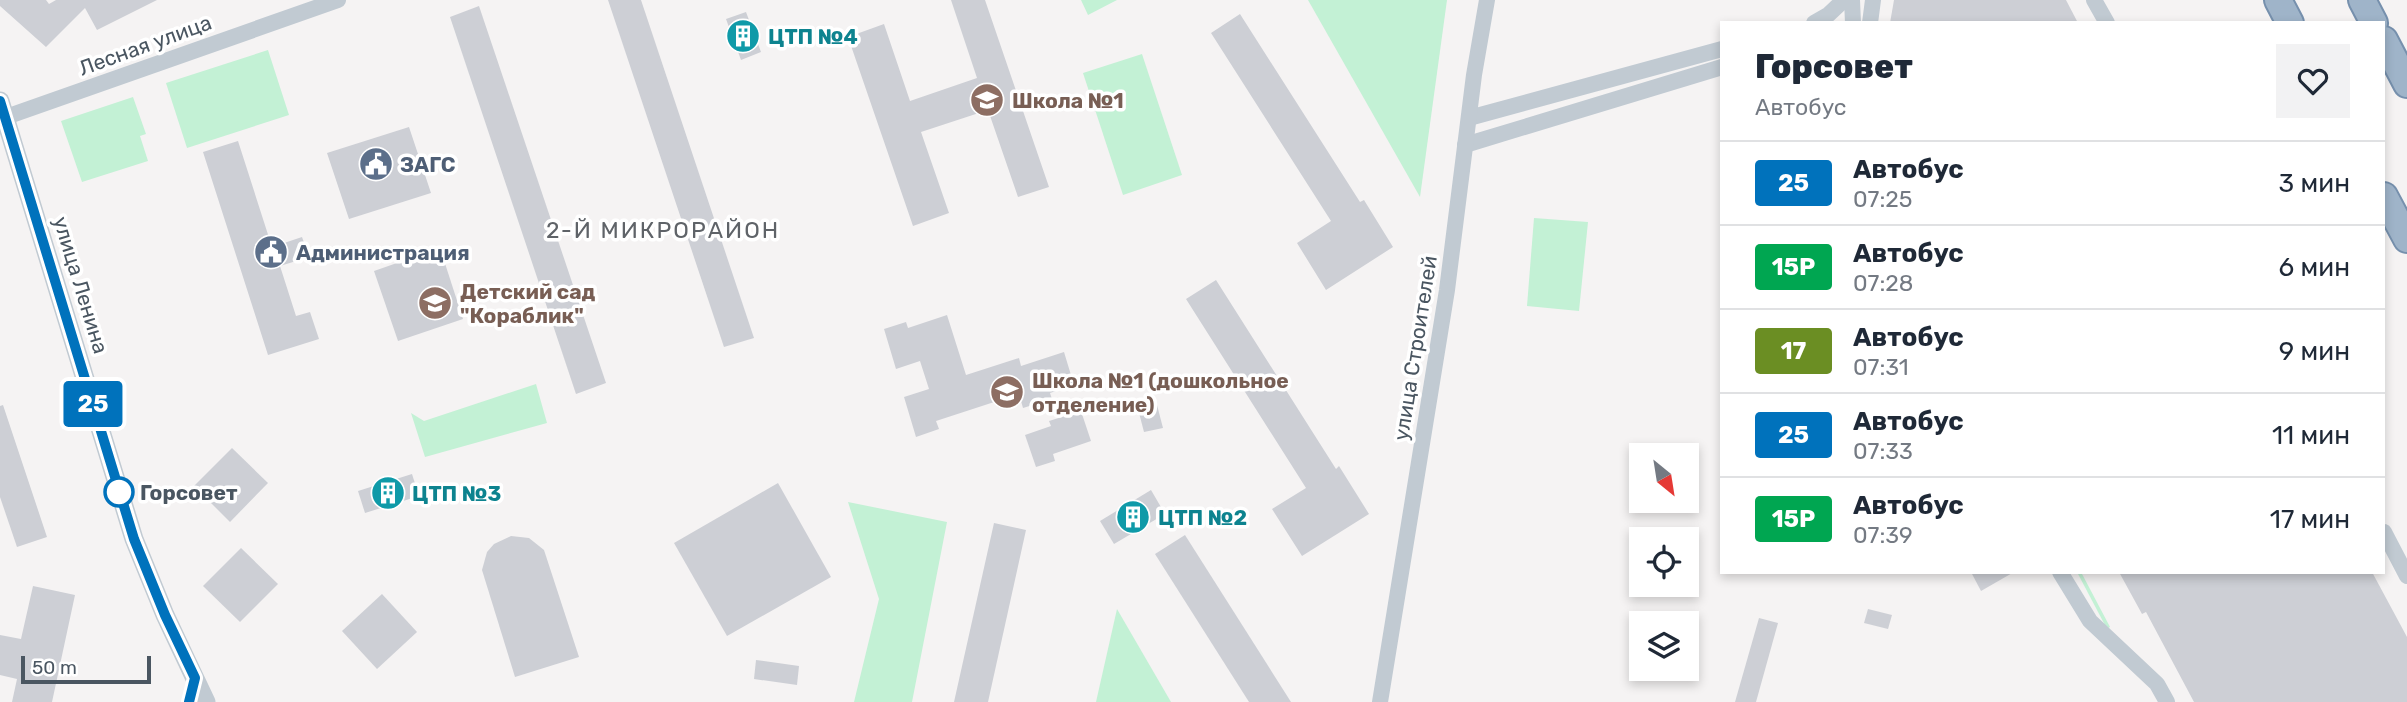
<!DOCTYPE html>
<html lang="ru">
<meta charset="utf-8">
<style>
:root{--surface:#fff;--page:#f2f2f3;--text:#1f2937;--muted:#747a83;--line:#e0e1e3}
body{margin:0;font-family:Rubik,sans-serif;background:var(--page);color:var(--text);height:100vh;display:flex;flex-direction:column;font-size:26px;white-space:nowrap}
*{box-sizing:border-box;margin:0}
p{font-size:23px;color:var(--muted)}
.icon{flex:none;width:38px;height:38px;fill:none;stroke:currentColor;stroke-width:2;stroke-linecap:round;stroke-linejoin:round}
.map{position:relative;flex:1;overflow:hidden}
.sheet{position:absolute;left:1720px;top:21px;width:665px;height:553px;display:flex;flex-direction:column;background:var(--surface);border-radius:0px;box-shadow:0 4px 10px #0003}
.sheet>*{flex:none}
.badge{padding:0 14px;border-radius:5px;font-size:24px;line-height:46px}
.needle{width:46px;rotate:150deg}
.buttons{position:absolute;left:1629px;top:443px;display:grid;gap:14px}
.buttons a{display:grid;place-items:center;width:70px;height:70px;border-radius:0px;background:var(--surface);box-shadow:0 4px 10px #0003;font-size:35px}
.scale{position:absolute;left:21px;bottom:18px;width:130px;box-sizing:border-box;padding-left:7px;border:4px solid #4a5661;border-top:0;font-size:19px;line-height:24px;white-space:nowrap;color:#4a5661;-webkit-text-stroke:5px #fff;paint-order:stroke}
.map>.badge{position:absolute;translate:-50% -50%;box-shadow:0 0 0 4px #fff}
.round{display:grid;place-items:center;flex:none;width:74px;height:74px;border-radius:0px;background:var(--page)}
.headline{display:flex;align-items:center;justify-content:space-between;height:119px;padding:0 35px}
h1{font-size:33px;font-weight:800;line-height:52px}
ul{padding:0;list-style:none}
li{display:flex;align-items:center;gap:21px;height:84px;padding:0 35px;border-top:2px solid var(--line)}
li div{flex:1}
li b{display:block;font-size:26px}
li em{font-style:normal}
li .badge{min-width:77px;font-weight:700;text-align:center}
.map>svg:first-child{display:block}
.green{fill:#c3f1d5}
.building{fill:#cdcfd5}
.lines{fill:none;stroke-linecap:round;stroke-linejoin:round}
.trunk-casing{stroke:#7690ad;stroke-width:30}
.minor{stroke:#c1cad2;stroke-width:16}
.tertiary{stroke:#c1cad2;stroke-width:19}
.trunk{stroke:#9fb4c9;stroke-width:26}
.line-casing{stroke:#fff;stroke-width:16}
.line{stroke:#0072bc;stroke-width:10}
.stop-dot{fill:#fff;stroke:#0072bc;stroke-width:3.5}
.labels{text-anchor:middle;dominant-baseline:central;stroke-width:7;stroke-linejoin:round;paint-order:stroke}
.culture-label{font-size:21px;font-weight:bold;fill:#0d838f;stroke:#fff;text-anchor:start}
.street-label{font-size:21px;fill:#4a5661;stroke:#fff}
.education-label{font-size:21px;font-weight:bold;fill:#785e54;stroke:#fff;text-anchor:start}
.service-label{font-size:21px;font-weight:bold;fill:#4e5e75;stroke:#fff;text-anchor:start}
.stop-label{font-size:21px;font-weight:bold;fill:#4a5661;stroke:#fff;text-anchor:start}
.neighbourhood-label{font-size:23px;letter-spacing:2px;fill:#5f6368;stroke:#fff}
</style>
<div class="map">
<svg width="2407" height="702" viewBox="0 0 2407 702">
<rect width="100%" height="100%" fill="#f5f3f3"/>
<g class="green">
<path d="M 1081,0 L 1117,0 L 1088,15 Z"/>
<path d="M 1308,0 L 1447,0 L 1420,197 Z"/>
<path d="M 268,50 L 289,115 L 187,148 L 166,83 Z"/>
<path d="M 1142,54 L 1182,175 L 1123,195 L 1083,73 Z"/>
<path d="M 133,97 L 146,134 L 140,136 L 148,161 L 82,182 L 61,121 Z"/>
<path d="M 1534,218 L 1588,222 L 1579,311 L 1527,306 Z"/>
<path d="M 536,384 L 547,423 L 425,457 L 411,413 L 424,421 Z"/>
<path d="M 848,502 L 947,522 L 912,702 L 854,702 L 879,599 Z"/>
<path d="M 2077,572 L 2081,572 L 2110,627 L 2107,629 Z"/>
<path d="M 1117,609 L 1171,702 L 1096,702 Z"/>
</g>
<g class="building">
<path d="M 0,0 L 46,0 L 49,4 L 56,0 L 157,0 L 97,30 L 85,8 L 46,47 L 0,6 Z"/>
<path d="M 608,0 L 641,0 L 754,338 L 724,347 Z"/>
<path d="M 951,0 L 985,0 L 1049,187 L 1018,197 L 988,110 L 921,132 L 949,213 L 913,226 L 848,37 L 884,24 L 910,101 L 977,78 Z"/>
<path d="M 1894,0 L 2066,0 L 2078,23 L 1890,23 Z"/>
<path d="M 479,6 L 606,383 L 576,394 L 450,17 Z"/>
<path d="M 746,12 L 761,52 L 741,60 L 726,19 Z"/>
<path d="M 1240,14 L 1360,202 L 1364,200 L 1393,247 L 1326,290 L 1297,243 L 1331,221 L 1211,33 Z"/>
<path d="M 409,127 L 431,193 L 349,219 L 327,153 Z"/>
<path d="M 238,141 L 272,247 L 302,237 L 309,257 L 280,266 L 296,316 L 310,312 L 319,339 L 268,355 L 203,152 Z"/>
<path d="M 440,248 L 463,319 L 398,341 L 374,271 Z"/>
<path d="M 1216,280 L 1336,469 L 1339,466 L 1369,514 L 1302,556 L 1272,509 L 1306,488 L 1186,299 Z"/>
<path d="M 947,315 L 966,375 L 1019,358 L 1021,366 L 1064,352 L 1074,385 L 1050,393 L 1052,399 L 1023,408 L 1019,394 L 936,421 L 939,429 L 916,437 L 904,397 L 929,389 L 920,361 L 896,369 L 884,329 L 906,322 L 908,328 Z"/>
<path d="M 3,405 L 47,537 L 17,547 L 0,497 L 0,406 Z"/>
<path d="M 1157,405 L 1163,428 L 1144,432 L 1138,409 Z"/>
<path d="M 1081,411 L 1091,441 L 1053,454 L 1055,461 L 1036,467 L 1025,435 L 1051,426 L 1049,421 Z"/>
<path d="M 232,448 L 268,483 L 230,522 L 194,486 Z"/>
<path d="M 412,474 L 419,496 L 365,513 L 358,491 Z"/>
<path d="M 778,483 L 831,577 L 727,636 L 674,543 Z"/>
<path d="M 1151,490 L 1165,514 L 1114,544 L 1100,521 Z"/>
<path d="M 994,523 L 1026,530 L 988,702 L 954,702 Z"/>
<path d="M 1185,535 L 1291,702 L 1249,702 L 1155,554 Z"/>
<path d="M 511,536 L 529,538 L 544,550 L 579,657 L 515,677 L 482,570 L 487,552 L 494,544 Z"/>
<path d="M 241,548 L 278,584 L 240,622 L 203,586 Z"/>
<path d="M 1971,572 L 2014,572 L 1981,591 Z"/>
<path d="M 2119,572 L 2372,572 L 2407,637 L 2407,702 L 2194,702 L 2146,612 L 2142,614 Z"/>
<path d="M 33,586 L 75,595 L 52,702 L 12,702 L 17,679 L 0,675 L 0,635 L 21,639 Z"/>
<path d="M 382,594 L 417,632 L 377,669 L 342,631 Z"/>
<path d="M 1868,609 L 1892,615 L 1888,629 L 1864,623 Z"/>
<path d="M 1759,618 L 1778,623 L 1756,702 L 1735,702 Z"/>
<path d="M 756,660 L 799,666 L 797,685 L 754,679 Z"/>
</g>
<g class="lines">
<g class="trunk-casing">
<g id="trunk">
<path d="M 2278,0 L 2290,23"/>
<path d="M 2362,0 L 2374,23"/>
<path d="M 2384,40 L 2407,84"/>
<path d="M 2384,196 L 2407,239"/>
</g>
</g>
<g class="minor">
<path d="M 1852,0 L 1853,23"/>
<path d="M 2094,0 L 2107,23"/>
<path d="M 1814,23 L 1828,15 L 1844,0"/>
<path d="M 1870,23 L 1873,0"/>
<path d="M 6,117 L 338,0"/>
<path d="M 1469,118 L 1722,49"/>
<path d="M 1465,145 L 1722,67"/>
<path d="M 2384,532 L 2407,576"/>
<path d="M 2060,572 L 2090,621 L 2157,684 L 2167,702"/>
<path d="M 1380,702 L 1447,290 L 1474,75 L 1487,0"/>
</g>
<path class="tertiary" d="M 0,101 L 134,539 L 165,615 L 206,702"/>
<use href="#trunk" class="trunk"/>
</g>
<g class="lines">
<g class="line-casing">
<path id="line" d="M 0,101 L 134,539 L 165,615 L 195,678 L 189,702"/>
</g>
<use href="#line" class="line"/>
</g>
<defs>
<g id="building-disc" transform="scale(1.75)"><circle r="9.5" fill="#0f9aa8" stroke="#fff"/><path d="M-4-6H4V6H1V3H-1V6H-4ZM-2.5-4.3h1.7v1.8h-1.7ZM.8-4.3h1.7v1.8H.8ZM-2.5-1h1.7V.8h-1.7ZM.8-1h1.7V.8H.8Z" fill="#fff"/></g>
<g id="school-disc" transform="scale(1.75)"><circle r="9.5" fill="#8d6e63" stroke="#fff"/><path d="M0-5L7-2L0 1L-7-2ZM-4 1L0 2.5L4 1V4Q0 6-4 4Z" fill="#fff"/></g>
<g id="civic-disc" transform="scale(1.75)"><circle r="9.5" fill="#5c6f8a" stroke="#fff"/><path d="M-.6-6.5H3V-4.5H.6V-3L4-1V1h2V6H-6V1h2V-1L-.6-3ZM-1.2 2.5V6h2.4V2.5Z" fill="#fff"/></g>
</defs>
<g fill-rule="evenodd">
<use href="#building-disc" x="743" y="36"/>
<use href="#school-disc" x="987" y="100"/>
<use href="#civic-disc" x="376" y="164"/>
<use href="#civic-disc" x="271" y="252"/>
<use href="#school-disc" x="435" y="303"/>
<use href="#school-disc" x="1007" y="392"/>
<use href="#building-disc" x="388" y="493"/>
<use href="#building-disc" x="1133" y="517"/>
</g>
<circle class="stop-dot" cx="119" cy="492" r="14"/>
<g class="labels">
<g class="culture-label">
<text x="768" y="36">ЦТП №4</text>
<text x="412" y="493">ЦТП №3</text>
<text x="1158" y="517">ЦТП №2</text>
</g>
<g class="street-label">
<text transform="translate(145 45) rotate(-20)">Лесная улица</text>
<text transform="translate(81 285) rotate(73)">улица Ленина</text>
<text transform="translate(1415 348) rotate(-81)">улица Строителей</text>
</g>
<g class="education-label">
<text x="1012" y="100">Школа №1</text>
<text x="460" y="291">Детский сад<tspan x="460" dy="24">"Кораблик"</tspan></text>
<text x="1032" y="380">Школа №1 (дошкольное<tspan x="1032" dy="24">отделение)</tspan></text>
</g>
<g class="service-label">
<text x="400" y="164">ЗАГС</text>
<text x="296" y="252">Администрация</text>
</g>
<g class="stop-label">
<text x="140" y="492">Горсовет</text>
</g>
<g class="neighbourhood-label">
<text x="663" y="230">2-Й МИКРОРАЙОН</text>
</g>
</g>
</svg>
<div class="buttons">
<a><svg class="needle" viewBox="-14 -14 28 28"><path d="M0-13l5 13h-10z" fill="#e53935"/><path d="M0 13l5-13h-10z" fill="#747a83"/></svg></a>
<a><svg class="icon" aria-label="locate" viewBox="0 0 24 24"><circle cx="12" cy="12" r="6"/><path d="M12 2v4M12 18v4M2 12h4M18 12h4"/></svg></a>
<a><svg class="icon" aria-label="layers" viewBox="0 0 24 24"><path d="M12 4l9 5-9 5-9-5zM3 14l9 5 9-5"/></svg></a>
</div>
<div class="scale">50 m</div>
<b class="badge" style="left:93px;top:404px;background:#0072bc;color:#fff">25</b>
<section class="sheet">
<div class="headline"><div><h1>Горсовет</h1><p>Автобус</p></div><a class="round"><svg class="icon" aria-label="heart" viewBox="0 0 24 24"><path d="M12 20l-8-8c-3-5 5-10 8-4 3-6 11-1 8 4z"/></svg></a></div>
<ul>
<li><span class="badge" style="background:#0072bc;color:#fff">25</span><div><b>Автобус</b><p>07:25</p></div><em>3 мин</em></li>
<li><span class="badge" style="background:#00a651;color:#fff">15Р</span><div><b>Автобус</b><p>07:28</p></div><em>6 мин</em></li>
<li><span class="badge" style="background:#6b8e23;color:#fff">17</span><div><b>Автобус</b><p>07:31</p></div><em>9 мин</em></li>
<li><span class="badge" style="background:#0072bc;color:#fff">25</span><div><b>Автобус</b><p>07:33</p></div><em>11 мин</em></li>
<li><span class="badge" style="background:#00a651;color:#fff">15Р</span><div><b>Автобус</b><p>07:39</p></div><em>17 мин</em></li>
</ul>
</section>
</div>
